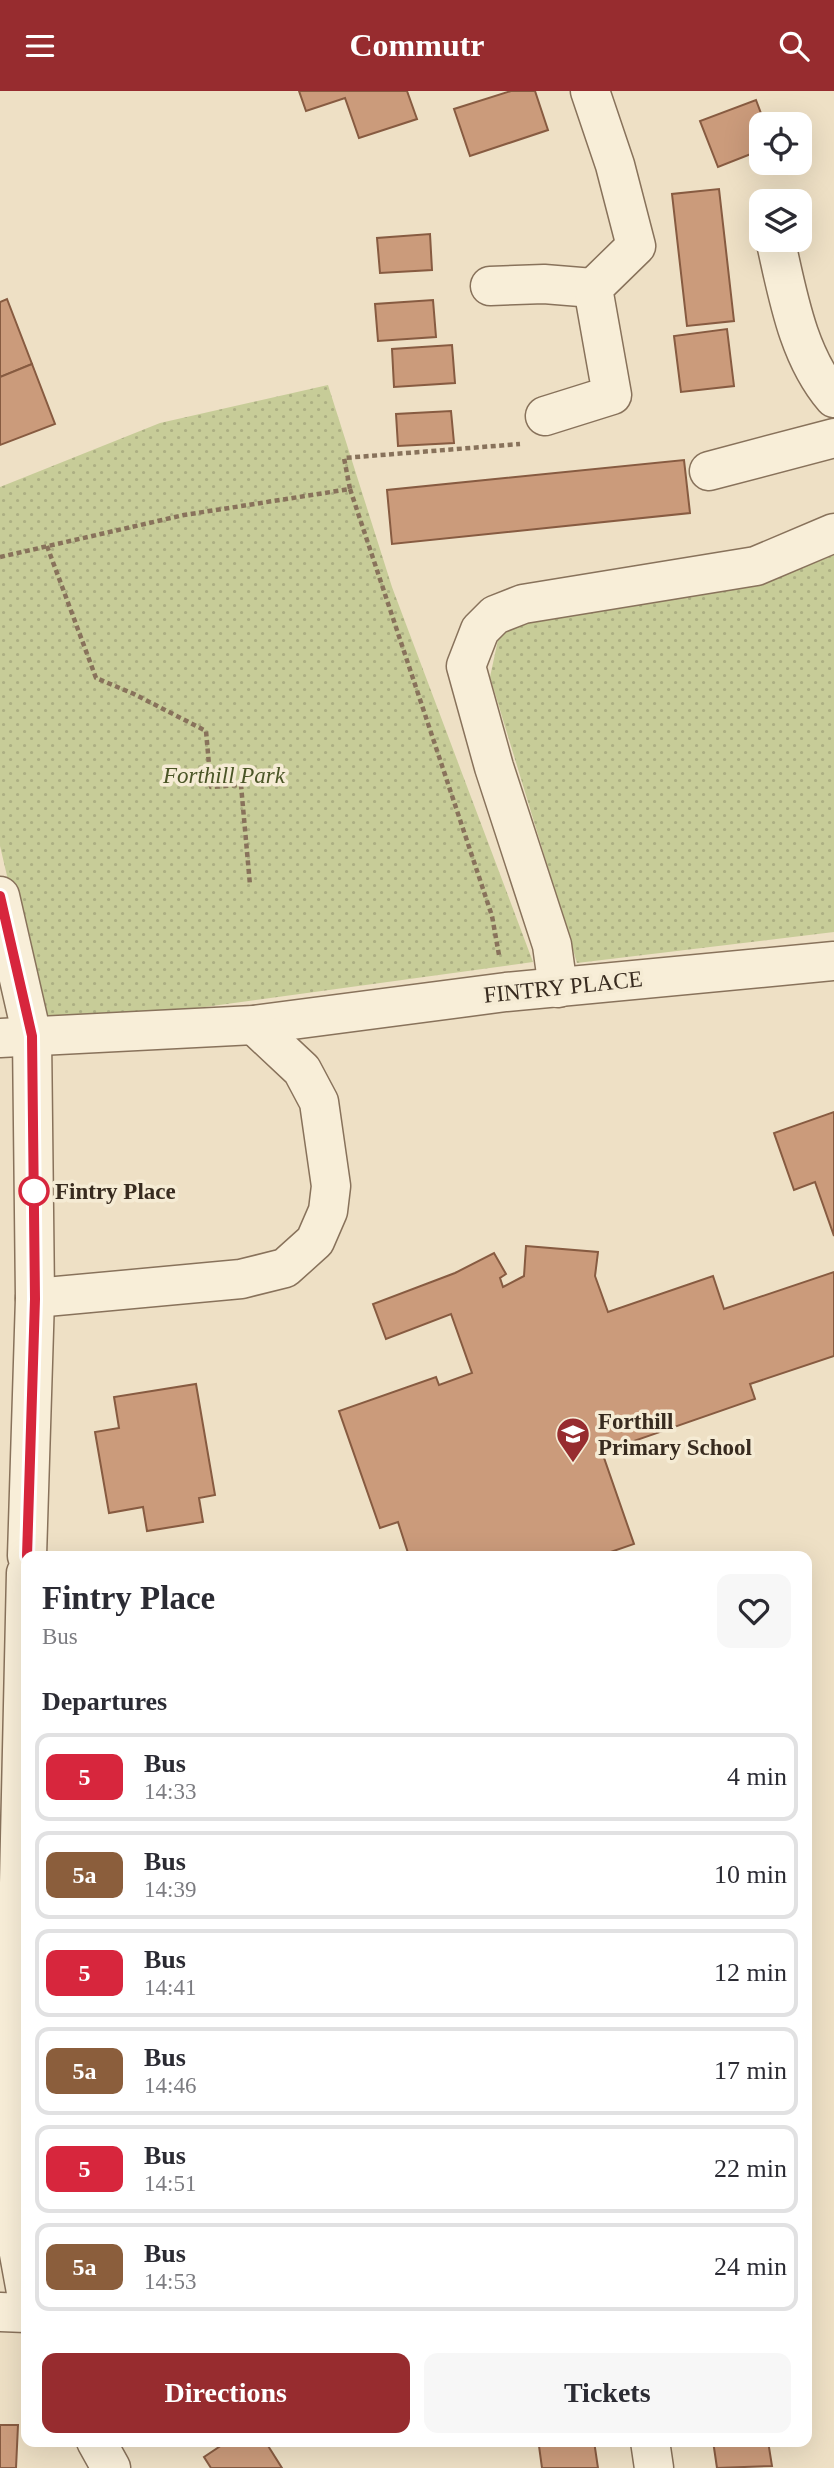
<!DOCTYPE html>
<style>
:root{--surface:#fff;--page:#f7f7f7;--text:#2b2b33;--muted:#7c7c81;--line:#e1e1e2;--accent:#972c2f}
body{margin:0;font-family:Georgia,serif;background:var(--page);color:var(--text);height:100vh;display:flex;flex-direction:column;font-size:26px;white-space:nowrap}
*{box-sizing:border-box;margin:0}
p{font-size:23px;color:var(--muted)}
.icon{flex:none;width:38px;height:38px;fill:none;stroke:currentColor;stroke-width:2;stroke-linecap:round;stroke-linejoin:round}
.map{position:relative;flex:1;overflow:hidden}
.side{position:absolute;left:21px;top:1460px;width:791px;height:896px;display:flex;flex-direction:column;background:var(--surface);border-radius:14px;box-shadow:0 7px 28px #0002}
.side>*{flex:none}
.badge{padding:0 14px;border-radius:10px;font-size:24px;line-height:46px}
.fabs{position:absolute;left:749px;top:21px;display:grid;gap:14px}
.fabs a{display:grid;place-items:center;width:63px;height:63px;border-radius:14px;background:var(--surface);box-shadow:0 7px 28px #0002;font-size:35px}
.map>.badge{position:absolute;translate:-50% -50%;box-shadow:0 0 0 4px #fff}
h2{padding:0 21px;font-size:26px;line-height:63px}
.round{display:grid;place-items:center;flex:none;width:74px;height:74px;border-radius:14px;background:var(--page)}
.headline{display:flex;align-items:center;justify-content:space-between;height:119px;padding:0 21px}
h1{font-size:33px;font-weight:800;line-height:52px}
.button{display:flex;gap:14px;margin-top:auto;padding:14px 21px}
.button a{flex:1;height:80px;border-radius:14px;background:var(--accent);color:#fff;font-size:28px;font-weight:800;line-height:80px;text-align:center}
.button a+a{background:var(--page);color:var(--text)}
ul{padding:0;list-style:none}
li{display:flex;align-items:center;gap:21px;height:88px;margin:0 14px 10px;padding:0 7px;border:4px solid var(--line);border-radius:14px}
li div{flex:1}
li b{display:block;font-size:26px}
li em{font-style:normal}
li .badge{min-width:77px;font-weight:700;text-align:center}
header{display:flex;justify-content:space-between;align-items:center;height:91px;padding:0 21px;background:var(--accent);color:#fff;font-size:32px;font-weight:800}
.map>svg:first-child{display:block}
.park{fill:url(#park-dots)}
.building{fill:#cb9b7b;stroke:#875b41;stroke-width:2}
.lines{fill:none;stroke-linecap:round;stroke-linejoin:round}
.minor-casing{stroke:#88725b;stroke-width:41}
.path{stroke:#88725b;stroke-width:4.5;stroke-dasharray:5 3.5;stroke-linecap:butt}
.minor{stroke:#f8eed8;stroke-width:38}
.line-casing{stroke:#fff;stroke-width:16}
.line{stroke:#d7263d;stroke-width:10}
.stop-dot{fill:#fff;stroke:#d7263d;stroke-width:3.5}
.labels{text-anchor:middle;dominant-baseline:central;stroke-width:7;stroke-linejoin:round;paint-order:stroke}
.park-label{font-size:23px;font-style:italic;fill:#4a5526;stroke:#f5ebd4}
.street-label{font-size:23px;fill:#382b1f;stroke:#f5ebd4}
.stop-label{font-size:23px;font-weight:bold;fill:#382b1f;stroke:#f5ebd4;text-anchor:start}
.poi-label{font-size:23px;font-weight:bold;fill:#382b1f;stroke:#f5ebd4;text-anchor:start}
</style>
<header><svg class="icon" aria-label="menu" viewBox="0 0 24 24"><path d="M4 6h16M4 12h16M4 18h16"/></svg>Commutr<svg class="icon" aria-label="search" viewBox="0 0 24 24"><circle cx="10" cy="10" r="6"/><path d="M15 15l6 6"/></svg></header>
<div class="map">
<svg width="834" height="2377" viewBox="0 0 834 2377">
<defs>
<pattern id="park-dots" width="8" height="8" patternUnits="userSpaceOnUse" patternTransform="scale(1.75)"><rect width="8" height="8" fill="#c7cc98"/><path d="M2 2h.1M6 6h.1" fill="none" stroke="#acaf83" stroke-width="1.8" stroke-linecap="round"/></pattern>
</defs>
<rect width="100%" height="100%" fill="#eee0c5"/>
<g class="park">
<path d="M 328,294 L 392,496 L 533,871 L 43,938 L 0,755 L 0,396 L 160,332 Z"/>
<path d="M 834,464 L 834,841 L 577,872 L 490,586 L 499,544 L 541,519 L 766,491 Z"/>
</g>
<g class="building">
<path d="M 299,0 L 407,0 L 417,28 L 359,47 L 345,7 L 306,20 Z"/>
<path d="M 511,0 L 535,0 L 548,39 L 470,65 L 454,18 Z"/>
<path d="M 756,9 L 765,33 L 761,33 L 761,59 L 718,76 L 700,30 Z"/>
<path d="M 719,98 L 734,230 L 687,235 L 672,103 Z"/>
<path d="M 430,143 L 432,179 L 380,182 L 377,147 Z"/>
<path d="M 7,208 L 32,273 L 0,286 L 0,211 Z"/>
<path d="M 433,209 L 436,246 L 378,250 L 375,213 Z"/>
<path d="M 727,238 L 734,295 L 681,301 L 674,245 Z"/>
<path d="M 452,254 L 455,292 L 394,296 L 392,258 Z"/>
<path d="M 32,273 L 55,333 L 0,354 L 0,286 Z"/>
<path d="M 451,320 L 454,352 L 398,355 L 396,323 Z"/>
<path d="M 684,369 L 690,422 L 392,453 L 387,399 Z"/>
<path d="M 834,1021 L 834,1145 L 815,1091 L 794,1099 L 774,1042 Z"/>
<path d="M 526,1155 L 598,1161 L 595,1185 L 608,1221 L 713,1185 L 724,1218 L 834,1181 L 834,1265 L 750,1293 L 755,1308 L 602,1361 L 634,1453 L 599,1465 L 409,1465 L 398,1431 L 380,1437 L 339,1320 L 436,1286 L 439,1294 L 472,1282 L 451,1223 L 386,1248 L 373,1213 L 455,1182 L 494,1162 L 506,1183 L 500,1187 L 503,1196 L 524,1185 Z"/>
<path d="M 196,1293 L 215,1404 L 199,1407 L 203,1431 L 147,1440 L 143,1416 L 109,1422 L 95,1341 L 119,1337 L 114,1306 Z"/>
<path d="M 0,2334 L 18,2334 L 16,2377 L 0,2377 Z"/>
<path d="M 228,2350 L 265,2350 L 282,2377 L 211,2377 L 204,2366 Z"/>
<path d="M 568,2350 L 594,2350 L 598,2377 L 542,2377 L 539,2355 Z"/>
<path d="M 713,2350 L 768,2350 L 772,2375 L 717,2377 Z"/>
</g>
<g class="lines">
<g class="minor-casing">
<g id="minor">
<path d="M 776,152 C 788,205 798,265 834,307"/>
<path d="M 490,195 L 544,193 L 593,197"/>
<path d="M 545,325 L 612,304 L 593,197 L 636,155 L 615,74 L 590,0"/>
<path d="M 709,380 L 834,347"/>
<path d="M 0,805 L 32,945 L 35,1207 L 27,1465"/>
<path d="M 558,897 L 552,854 L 494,676 L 466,575 L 480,539 L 495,524 L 523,513 L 756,475 L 834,442"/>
<path d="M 0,947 L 254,934 L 506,901 L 834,870"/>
<path d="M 35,1207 L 241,1188 L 285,1177 L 315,1150 L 328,1120 L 331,1095 L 319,1011 L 302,979 L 254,934"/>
<path d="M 26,1482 L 19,1792 L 10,2043 L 15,2141 L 26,2201"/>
<path d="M 0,2221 L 26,2222"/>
<path d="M 96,2350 L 111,2377"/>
<path d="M 650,2350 L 654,2377"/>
</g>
</g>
<g class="path">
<path d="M 350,398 L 492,825 L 499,864"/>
<path d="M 47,455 L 96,587 L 134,603 L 206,640 L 211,696 L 241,694 L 250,794"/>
<path d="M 0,466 L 184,424 L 350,398 L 344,367 L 520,353"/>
</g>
<use href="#minor" class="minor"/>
</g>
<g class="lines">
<g class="line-casing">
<path id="line" d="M 0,805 L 32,945 L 35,1208 L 27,1465"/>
</g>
<use href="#line" class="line"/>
</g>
<defs>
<g id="school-pin" transform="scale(1.75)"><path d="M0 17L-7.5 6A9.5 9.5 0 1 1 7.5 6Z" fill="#972c2f" stroke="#f5ebd4"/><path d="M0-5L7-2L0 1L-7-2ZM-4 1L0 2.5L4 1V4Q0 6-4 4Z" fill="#fff"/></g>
</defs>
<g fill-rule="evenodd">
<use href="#school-pin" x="573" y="1343"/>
</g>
<circle class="stop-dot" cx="34" cy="1100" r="14"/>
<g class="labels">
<g class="park-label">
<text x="224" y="684">Forthill Park</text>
</g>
<g class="street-label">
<text transform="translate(563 896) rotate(-6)">FINTRY PLACE</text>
</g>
<g class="stop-label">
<text x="55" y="1100">Fintry Place</text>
</g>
<g class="poi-label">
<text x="598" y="1330">Forthill<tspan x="598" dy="26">Primary School</tspan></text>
</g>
</g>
</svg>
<div class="fabs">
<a><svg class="icon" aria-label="locate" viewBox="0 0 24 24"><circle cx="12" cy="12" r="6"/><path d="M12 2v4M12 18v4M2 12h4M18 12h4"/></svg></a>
<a><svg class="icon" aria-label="layers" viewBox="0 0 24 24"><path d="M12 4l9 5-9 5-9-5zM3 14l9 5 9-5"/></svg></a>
</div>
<section class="side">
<div class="headline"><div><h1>Fintry Place</h1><p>Bus</p></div><a class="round"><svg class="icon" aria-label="heart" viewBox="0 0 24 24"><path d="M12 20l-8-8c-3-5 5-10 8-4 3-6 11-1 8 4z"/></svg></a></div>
<h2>Departures</h2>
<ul>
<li><span class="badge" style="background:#d7263d;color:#fff">5</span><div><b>Bus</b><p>14:33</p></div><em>4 min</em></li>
<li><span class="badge" style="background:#8b5e3c;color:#fff">5a</span><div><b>Bus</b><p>14:39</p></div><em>10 min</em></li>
<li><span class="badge" style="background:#d7263d;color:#fff">5</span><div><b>Bus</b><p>14:41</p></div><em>12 min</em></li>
<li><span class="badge" style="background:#8b5e3c;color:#fff">5a</span><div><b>Bus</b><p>14:46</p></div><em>17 min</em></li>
<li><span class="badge" style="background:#d7263d;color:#fff">5</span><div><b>Bus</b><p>14:51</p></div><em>22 min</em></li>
<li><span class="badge" style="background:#8b5e3c;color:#fff">5a</span><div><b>Bus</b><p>14:53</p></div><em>24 min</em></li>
</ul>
<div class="button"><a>Directions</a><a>Tickets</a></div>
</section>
</div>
